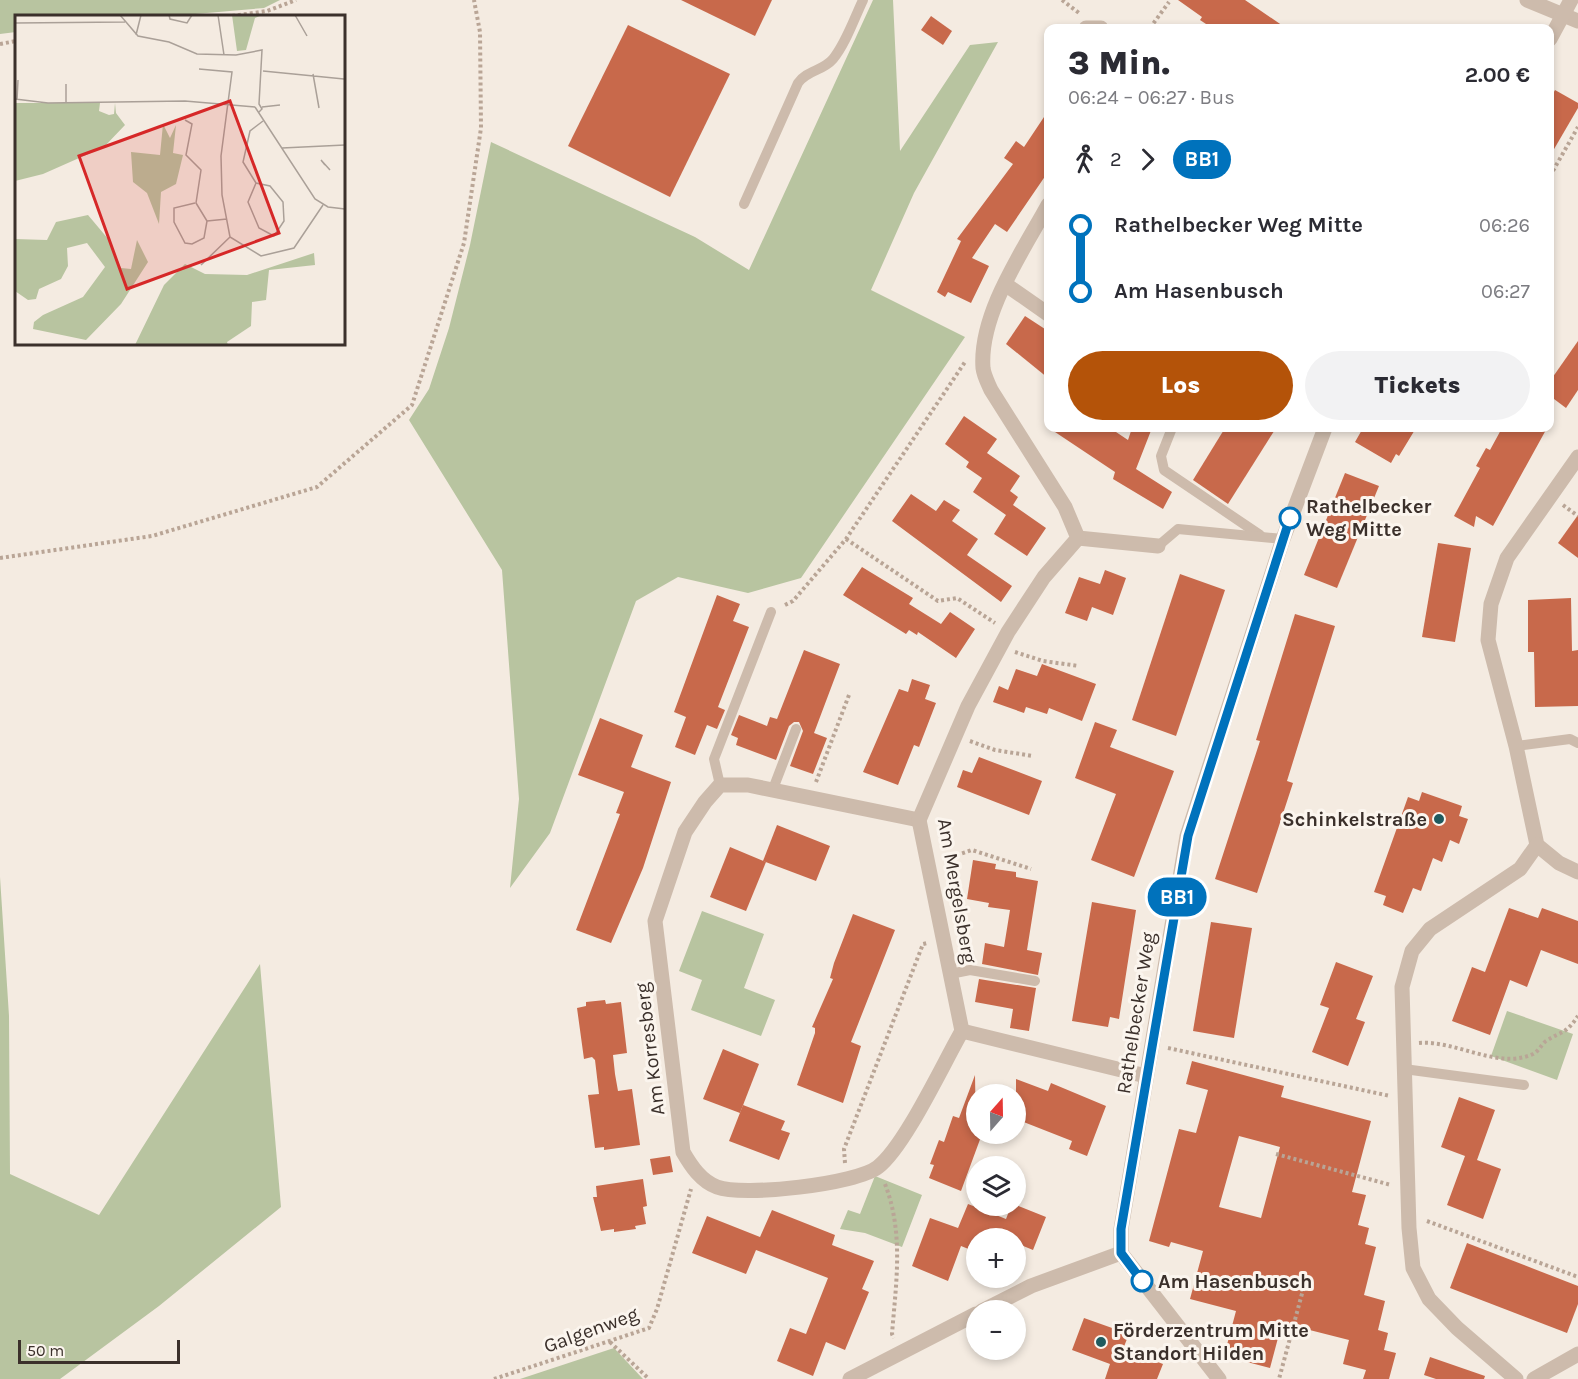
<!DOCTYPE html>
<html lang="de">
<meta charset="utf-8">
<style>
:root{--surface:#fff;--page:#f2f2f3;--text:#2b2b33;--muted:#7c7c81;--accent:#b45309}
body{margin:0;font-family:Karla,sans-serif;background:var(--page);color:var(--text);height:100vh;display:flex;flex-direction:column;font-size:22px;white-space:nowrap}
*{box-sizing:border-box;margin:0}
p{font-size:20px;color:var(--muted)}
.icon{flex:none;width:33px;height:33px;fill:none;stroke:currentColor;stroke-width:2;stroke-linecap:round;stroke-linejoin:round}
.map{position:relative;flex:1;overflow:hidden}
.details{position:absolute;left:1044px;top:24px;width:510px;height:408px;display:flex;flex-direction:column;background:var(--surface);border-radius:12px;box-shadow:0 3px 9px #0003}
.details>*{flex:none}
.badge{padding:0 12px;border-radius:20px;font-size:21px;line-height:39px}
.needle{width:39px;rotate:20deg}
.fabs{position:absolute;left:966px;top:1084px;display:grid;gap:12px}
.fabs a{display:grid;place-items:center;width:60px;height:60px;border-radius:50%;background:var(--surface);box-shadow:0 3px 9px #0003;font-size:30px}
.scale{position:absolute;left:18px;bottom:15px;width:162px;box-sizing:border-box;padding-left:6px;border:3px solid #3b302b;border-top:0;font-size:16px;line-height:21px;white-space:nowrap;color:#3b302b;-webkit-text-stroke:4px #fbf5ee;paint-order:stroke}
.map>.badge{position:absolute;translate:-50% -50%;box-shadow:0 0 0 3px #fff}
.legs{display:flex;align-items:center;gap:9px;height:66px;padding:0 24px;font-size:20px}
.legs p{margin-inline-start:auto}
.summary{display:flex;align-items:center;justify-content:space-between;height:102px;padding:0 24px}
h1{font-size:33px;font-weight:800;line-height:45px}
.cta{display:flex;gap:12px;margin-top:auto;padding:12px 24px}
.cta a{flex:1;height:69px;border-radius:36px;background:var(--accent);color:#fff;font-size:24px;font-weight:800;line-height:69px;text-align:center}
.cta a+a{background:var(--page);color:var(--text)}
ul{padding:0 24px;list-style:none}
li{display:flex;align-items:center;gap:21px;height:66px;font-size:22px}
li i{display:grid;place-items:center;width:9px;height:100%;margin:0 8px;background:currentColor}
li i::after{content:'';width:15px;height:15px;margin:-8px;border:4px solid;border-radius:50%;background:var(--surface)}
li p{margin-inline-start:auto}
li:first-child i{background:linear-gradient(#0000 50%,currentColor 0)}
li:last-child i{background:linear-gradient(currentColor 50%,#0000 0)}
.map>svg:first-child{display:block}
.green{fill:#b8c4a0}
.building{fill:#c8694b;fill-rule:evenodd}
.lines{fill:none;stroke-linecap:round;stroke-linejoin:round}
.path{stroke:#b9a596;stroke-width:4;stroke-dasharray:3 3;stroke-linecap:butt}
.service{stroke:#cdbbac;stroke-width:10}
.minor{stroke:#cdbbac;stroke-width:15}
.line-1-casing{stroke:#fff;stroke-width:14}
.line-1{stroke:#0072bc;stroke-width:9}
.stop-1-dot{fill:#fff;stroke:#0072bc;stroke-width:3}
.poi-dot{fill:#1f5a5e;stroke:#fbf5ee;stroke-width:2}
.labels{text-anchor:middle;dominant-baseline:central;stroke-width:6;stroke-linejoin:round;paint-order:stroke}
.stop-label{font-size:20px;font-weight:bold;fill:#3b302b;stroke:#fbf5ee;text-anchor:start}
.poi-label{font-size:20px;font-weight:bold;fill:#3b302b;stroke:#fbf5ee;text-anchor:end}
.street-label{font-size:20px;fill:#3b302b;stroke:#fbf5ee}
.inset-road{fill:none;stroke:#aaa098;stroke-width:1.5}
.view{fill:#d62828;fill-opacity:0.15;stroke:#d62828;stroke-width:3}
.inset-edge{fill:none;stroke:#3b302b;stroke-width:3}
</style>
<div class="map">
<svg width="1578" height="1379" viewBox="0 0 1578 1379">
<rect width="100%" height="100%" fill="#f4ebe1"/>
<g class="green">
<path d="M 0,0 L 280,0 L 264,8 L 172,16 L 16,16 L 16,32 L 0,34 Z"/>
<path d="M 873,0 L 893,0 L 900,151 L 970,45 L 998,42 L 914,193 L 871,290 L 965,337 L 801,578 L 748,593 L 678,577 L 636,601 L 550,833 L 510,888 L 519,799 L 502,570 L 409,420 L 429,389 L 449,328 L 470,245 L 491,142 L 695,237 L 749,270 Z"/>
<path d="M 0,877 L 9,1016 L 10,1174 L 99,1215 L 260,964 L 281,1207 L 159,1306 L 60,1379 L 0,1379 Z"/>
<path d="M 702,911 L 764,934 L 744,988 L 775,1000 L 761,1036 L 691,1010 L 702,980 L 679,971 Z"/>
<path d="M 1507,1011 L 1573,1034 L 1557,1080 L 1491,1056 Z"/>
<path d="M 875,1176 L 922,1195 L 902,1247 L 865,1233 L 840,1229 L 848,1210 L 860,1214 Z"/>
<path d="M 614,1348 L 643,1379 L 520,1379 Z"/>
</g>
<g class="building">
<path d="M 681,0 L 772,0 L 755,36 Z"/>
<path d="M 1178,0 L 1245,0 L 1286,28 L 1221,28 L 1217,26 L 1212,28 L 1200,20 L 1202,17 Z"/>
<path d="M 931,16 L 952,31 L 943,45 L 921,30 Z"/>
<path d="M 628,25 L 730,74 L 670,197 L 568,146 Z"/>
<path d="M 1555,90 L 1578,103 L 1578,108 L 1550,156 L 1550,99 Z"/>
<path d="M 1048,111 L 1048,172 L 1007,232 L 995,224 L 972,258 L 989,266 L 971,303 L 948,292 L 945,297 L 937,292 L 961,241 L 957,239 L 1013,164 L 1004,158 L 1016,141 L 1024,147 Z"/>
<path d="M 1025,316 L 1048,331 L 1048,378 L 1006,344 Z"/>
<path d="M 1578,341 L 1578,390 L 1566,408 L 1550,396 L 1550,381 Z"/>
<path d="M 964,416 L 997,439 L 987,453 L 1020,476 L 1010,491 L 1018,497 L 1013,505 L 1046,528 L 1027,556 L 994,534 L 1006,515 L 973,492 L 982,478 L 966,467 L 969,462 L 945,444 Z"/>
<path d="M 1049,428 L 1110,428 L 1128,440 L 1132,428 L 1152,428 L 1136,469 L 1172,492 L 1163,509 L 1113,479 L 1115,472 Z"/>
<path d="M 1225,428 L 1276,428 L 1228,504 L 1193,480 Z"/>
<path d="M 1363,428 L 1416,428 L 1399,456 L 1396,454 L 1391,463 L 1355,442 Z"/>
<path d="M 1502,428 L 1547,428 L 1493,526 L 1476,516 L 1474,527 L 1454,516 L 1480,468 L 1476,466 L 1486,448 L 1490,450 Z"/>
<path d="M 1345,473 L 1379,486 L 1337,588 L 1304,575 Z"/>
<path d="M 911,494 L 936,511 L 944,500 L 960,510 L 952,521 L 978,539 L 967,555 L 1012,586 L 1001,602 L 892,521 Z"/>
<path d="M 1578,515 L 1578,558 L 1558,543 Z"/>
<path d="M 1438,543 L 1471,548 L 1455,642 L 1422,637 Z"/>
<path d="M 862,567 L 913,598 L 909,604 L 941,624 L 950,612 L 975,629 L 956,658 L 918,632 L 917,635 L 909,630 L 906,634 L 843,595 Z"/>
<path d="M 1105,570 L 1126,578 L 1113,615 L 1092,607 L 1087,621 L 1065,613 L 1079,577 L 1100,584 Z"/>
<path d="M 1180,574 L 1225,590 L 1176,736 L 1132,720 Z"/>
<path d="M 717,595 L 740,604 L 733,621 L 749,627 L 718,707 L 725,710 L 717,729 L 707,725 L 695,755 L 675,747 L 686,717 L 674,712 Z"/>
<path d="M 1571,598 L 1572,651 L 1578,650 L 1578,706 L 1535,707 L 1534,652 L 1528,652 L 1528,600 Z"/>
<path d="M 1295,614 L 1335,626 L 1287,781 L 1293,783 L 1257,893 L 1215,879 L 1260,741 L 1256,740 Z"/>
<path d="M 804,650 L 840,664 L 814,733 L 827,738 L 813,774 L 790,766 L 803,731 L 799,722 L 794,722 L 789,726 L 776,760 L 736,745 L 738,738 L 731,735 L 739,715 L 767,726 L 770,717 L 777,719 Z"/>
<path d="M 1042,664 L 1096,684 L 1082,721 L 1049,708 L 1047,714 L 1026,707 L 1024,713 L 993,702 L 999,686 L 1008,690 L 1016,669 L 1037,676 Z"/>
<path d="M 912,679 L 930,685 L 925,699 L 936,703 L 919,747 L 914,745 L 898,785 L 863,772 L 899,689 L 908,692 Z"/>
<path d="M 600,718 L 643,735 L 631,767 L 671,782 L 643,868 L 611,943 L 576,930 L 620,814 L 616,813 L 624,792 L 578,775 Z"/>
<path d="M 1095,722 L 1117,730 L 1110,747 L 1174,771 L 1134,877 L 1091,860 L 1116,794 L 1075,778 Z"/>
<path d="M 979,757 L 1042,781 L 1029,815 L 957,787 L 963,770 L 972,773 Z"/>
<path d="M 1422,792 L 1462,806 L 1459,816 L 1468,819 L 1459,844 L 1450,840 L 1442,862 L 1433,858 L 1421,891 L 1413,888 L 1403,913 L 1383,905 L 1386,896 L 1374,892 L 1408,797 L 1419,801 Z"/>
<path d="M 777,825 L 830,846 L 816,881 L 763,861 Z"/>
<path d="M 730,847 L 766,862 L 746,911 L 710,897 Z"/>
<path d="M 973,860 L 996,864 L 995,869 L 1016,872 L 1016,877 L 1038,881 L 1027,950 L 1042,953 L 1038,975 L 982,964 L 985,943 L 1004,947 L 1010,910 L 988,907 L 989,903 L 967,899 Z"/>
<path d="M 1092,902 L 1136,910 L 1119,1019 L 1110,1017 L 1108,1027 L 1072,1021 Z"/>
<path d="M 1509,908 L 1538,918 L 1542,908 L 1578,921 L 1578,964 L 1541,950 L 1527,987 L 1510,980 L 1490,1035 L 1452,1021 L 1472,967 L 1485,972 Z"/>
<path d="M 853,914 L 895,930 L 851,1042 L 861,1046 L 843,1103 L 797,1085 L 815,1033 L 815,1028 L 812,1027 L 833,979 L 830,978 L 834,963 Z"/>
<path d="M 1211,922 L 1252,928 L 1234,1038 L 1193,1031 Z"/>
<path d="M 1336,962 L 1373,976 L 1356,1019 L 1365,1022 L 1348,1066 L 1312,1052 L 1329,1008 L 1320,1005 Z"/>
<path d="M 979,979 L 1036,988 L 1029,1031 L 1010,1028 L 1013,1009 L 975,1002 Z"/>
<path d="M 605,1000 L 606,1004 L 621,1002 L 627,1053 L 613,1055 L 615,1074 L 618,1091 L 632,1089 L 640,1145 L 604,1150 L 604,1147 L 595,1148 L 588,1095 L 599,1094 L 595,1060 L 592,1057 L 584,1059 L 577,1008 L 586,1006 L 586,1002 Z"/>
<path d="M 723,1049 L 759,1064 L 740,1113 L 703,1099 Z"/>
<path d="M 1192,1061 L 1284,1086 L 1281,1097 L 1371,1121 L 1352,1192 L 1366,1195 L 1358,1225 L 1369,1228 L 1365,1244 L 1376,1247 L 1364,1295 L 1385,1301 L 1378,1330 L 1388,1333 L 1384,1350 L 1396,1353 L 1389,1379 L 1363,1379 L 1366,1370 L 1343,1364 L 1349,1340 L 1282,1323 L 1270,1368 L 1224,1356 L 1236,1311 L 1190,1299 L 1203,1251 L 1171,1242 L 1169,1247 L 1149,1241 L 1179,1129 L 1196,1133 L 1208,1090 L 1186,1084 ZM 1239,1136 L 1280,1147 L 1261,1218 L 1219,1207 Z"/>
<path d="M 975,1075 L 976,1134 L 982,1134 L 961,1191 L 929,1178 L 934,1165 L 930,1164 L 939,1140 L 944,1142 L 953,1116 L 959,1118 Z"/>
<path d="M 1016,1079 L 1048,1091 L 1051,1083 L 1106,1106 L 1087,1156 L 1069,1149 L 1072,1141 L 1016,1119 Z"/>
<path d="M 1459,1097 L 1495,1110 L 1477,1160 L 1501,1169 L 1483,1219 L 1447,1205 L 1465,1156 L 1441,1147 Z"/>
<path d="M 743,1105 L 785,1121 L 781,1130 L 790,1133 L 779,1160 L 729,1141 Z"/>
<path d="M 670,1156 L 673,1172 L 653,1175 L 650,1159 Z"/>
<path d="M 643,1179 L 647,1206 L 643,1207 L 646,1224 L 635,1226 L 636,1229 L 614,1232 L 614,1229 L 601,1231 L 593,1197 L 597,1197 L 596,1186 Z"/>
<path d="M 968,1204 L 1006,1219 L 1011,1206 L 1016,1205 L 1046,1217 L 1033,1250 L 1016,1243 L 1016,1239 L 976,1239 L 976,1252 L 961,1246 L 948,1281 L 912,1266 L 930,1218 L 958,1228 Z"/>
<path d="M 772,1210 L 835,1235 L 832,1245 L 874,1261 L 862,1289 L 869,1292 L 845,1350 L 826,1342 L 813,1376 L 777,1361 L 790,1328 L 806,1334 L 828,1278 L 756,1250 L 746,1274 L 692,1253 L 707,1216 L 760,1237 Z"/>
<path d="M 1467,1243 L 1578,1286 L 1578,1304 L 1567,1333 L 1450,1288 Z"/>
<path d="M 1084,1318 L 1129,1334 L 1123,1349 L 1163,1364 L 1157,1379 L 1105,1379 L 1110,1364 L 1072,1350 Z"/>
<path d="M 1430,1357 L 1485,1376 L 1484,1379 L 1436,1379 L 1424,1375 Z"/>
</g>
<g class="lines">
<g class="path">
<path d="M 1062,0 L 1079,13"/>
<path d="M 232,16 L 267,11 L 296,0"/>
<path d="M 1150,28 L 1169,2"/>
<path d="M 0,44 L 16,41"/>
<path d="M 1550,176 L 1578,127"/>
<path d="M 1563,505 L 1578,516"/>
<path d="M 846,539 L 938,601 L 957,598 L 995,623"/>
<path d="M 0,558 L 152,536 L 317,487 L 412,405 L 464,243 L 481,128 L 480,32 L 474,0"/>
<path d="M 785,605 L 793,601 L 846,539 L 965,362"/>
<path d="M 1015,652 L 1043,661 L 1079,666"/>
<path d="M 970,741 L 995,750 L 1033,756"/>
<path d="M 816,782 L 849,695"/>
<path d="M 945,859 L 972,850 L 1031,869"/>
<path d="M 1419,1043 C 1456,1040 1498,1070 1533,1054 C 1539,1051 1541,1045 1546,1041 C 1563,1030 1565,1035 1578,1016"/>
<path d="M 1168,1048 L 1390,1096"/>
<path d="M 1276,1154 L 1391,1185"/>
<path d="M 845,1163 L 844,1149 L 923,944 L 927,943"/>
<path d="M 885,1184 C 904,1233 896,1283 892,1334 L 894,1338"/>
<path d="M 1427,1221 L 1578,1277"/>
<path d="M 1272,1281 L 1303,1290 L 1279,1379"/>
<path d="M 610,1342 L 649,1379"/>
<path d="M 494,1379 L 649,1328 L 657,1309 L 691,1189"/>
</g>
<g class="service">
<path d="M 744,204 L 798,83 C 807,70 823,71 833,59 C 846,43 854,19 863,0"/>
<path d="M 1172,428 L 1161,456 L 1164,470 L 1260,535"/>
<path d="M 1158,546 L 1178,529 L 1283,539"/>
<path d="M 1516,746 L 1570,739 L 1578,743"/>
<path d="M 720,785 L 714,759 L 771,612"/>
<path d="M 773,789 L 796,729"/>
<path d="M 950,974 L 970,970 L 1035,981"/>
<path d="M 1404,1069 L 1524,1085"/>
</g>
<g class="minor">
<path d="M 1527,0 L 1578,21"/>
<path d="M 1086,28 L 1101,28"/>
<path d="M 1550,39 L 1571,0"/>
<path d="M 1005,284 L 1048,314"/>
<path d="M 1578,457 L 1507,558 L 1491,604 L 1488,640 L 1516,746 L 1537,845 L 1559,863 L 1578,872"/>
<path d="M 1078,538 L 1158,546"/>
<path d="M 919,820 L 748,785 L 720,785 L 705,802 L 685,832 L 655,921 L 683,1152 C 691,1166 701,1181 717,1187 C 743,1197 857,1184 878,1167 C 905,1146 943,1064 962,1031"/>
<path d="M 962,1031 L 919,820 L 968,706 L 1008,632 L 1044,577 L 1078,538 L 1065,507 L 991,390 C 988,383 984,376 983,368 C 979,314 1023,251 1048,205"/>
<path d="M 962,1031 L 1146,1076"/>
<path d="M 982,1311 L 1031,1286 L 1121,1253"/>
<path d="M 850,1379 L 976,1314"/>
<path d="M 1219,1379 L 1121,1253 L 1121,1229 L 1187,836 L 1283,539 L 1325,428"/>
<path d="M 1516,1379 L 1457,1328 L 1429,1299 L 1413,1268 L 1409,1228 L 1402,987 L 1412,951 L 1430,929 L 1520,869 L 1537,845"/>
<path d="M 1534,1379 L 1578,1354"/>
</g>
</g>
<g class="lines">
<g class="line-1-casing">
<path id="line-1" d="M 1142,1281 L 1121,1253 L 1121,1229 L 1188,836 L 1290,518"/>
</g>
<use href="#line-1" class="line-1"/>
</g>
<g class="stop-1-dot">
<circle cx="1290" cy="518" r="10"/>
<circle cx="1142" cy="1281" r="10"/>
</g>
<g class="poi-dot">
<circle cx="1439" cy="819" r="6"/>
<circle cx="1101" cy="1342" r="6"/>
</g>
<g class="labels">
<g class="stop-label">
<text x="1306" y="506">Rathelbecker<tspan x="1306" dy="23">Weg Mitte</tspan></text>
<text x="1158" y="1281">Am Hasenbusch</text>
</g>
<g class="poi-label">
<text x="1427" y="819">Schinkelstraße</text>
<text x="1113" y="1330" text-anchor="start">Förderzentrum Mitte<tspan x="1113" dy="23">Standort Hilden</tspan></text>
</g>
<g class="street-label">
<text transform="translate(957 891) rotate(80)">Am Mergelsberg</text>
<text transform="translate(1136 1013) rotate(-81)">Rathelbecker Weg</text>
<text transform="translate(650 1049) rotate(-97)">Am Korresberg</text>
<text transform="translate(591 1330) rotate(-20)">Galgenweg</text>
</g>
</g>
<g transform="translate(15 15)">
<rect width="330" height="330" fill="#f4ebe1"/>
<path d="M 217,0 L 247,0 L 240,3 L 231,35 L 222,36 ZM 0,88 L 85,88 L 84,96 L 94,100 L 99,99 L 100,88 L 101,98 L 110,110 L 89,132 L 28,159 L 0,166 ZM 148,109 L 155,123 L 161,110 L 158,138 L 168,140 L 161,169 L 146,177 L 144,209 L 132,178 L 118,167 L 116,137 L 145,140 ZM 73,200 L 94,225 L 106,253 L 116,254 L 122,225 L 133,247 L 106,289 L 71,325 L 18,314 L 19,307 L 28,300 L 68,282 L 90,252 L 72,228 L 52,233 L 53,251 L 46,264 L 24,274 L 21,284 L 13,285 L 0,276 L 0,224 L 32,225 L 41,207 ZM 299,238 L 300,250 L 254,255 L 251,285 L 237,287 L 236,311 L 212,327 L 213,330 L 120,330 L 149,270 L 170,249 L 190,259 L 232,260 Z" fill="#b8c4a0"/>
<path class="inset-road" d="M 105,0 L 123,21 L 154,27 L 182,39 L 221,40 L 247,35 L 244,89 L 247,94 L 244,97M 154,0 L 155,4 L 172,8 L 177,0M 203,0 L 209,40M 280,0 L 292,21M 0,8 L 110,7M 121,20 L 126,0M 184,54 L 217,57 L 206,141 L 207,180 L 215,222 L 246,241 L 279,233 L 308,190M 248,56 L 329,64M 298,59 L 304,93M 0,84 L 33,88 L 170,86 L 240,92M 2,85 L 3,65M 51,88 L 51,69M 240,92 L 300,184 L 313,192 L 330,194M 247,92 L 265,90M 170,105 L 177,109 L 171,140 L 186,155 L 181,188 L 192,206M 248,106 L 235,116 L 228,147 L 241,168 L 255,171 L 268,187 L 269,206 L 259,221M 267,133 L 330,130M 310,150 L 306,145 L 315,155M 241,168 L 233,187 L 244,213 L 259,221M 180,188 L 159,193 L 159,207 L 170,228 L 177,229 L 189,223 L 192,206M 192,206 L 212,204M 186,250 L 215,222"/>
<path class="view" d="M 215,86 L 264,218 L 112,274 L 64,141 Z"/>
<rect width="330" height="330" class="inset-edge"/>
</g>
</svg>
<div class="fabs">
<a><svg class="needle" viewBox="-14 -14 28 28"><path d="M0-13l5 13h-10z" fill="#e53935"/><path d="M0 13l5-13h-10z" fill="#7c7c81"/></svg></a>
<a><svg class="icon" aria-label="layers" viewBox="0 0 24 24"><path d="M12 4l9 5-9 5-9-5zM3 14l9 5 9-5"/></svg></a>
<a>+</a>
<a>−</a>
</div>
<div class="scale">50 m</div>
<b class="badge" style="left:1177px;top:897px;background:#0072bc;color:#fff">BB1</b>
<section class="details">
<div class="summary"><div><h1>3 Min.</h1><p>06:24 – 06:27 · Bus</p></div><b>2.00 €</b></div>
<div class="legs"><svg class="icon" aria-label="walk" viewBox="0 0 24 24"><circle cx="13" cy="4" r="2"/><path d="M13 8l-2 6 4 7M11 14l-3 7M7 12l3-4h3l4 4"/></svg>2<svg class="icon" aria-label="forward" viewBox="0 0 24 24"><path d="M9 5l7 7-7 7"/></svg><b class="badge" style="background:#0072bc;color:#fff">BB1</b></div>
<ul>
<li><i style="color:#0072bc"></i><b>Rathelbecker Weg Mitte</b><p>06:26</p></li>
<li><i style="color:#0072bc"></i><b>Am Hasenbusch</b><p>06:27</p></li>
</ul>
<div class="cta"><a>Los</a><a>Tickets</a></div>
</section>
</div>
